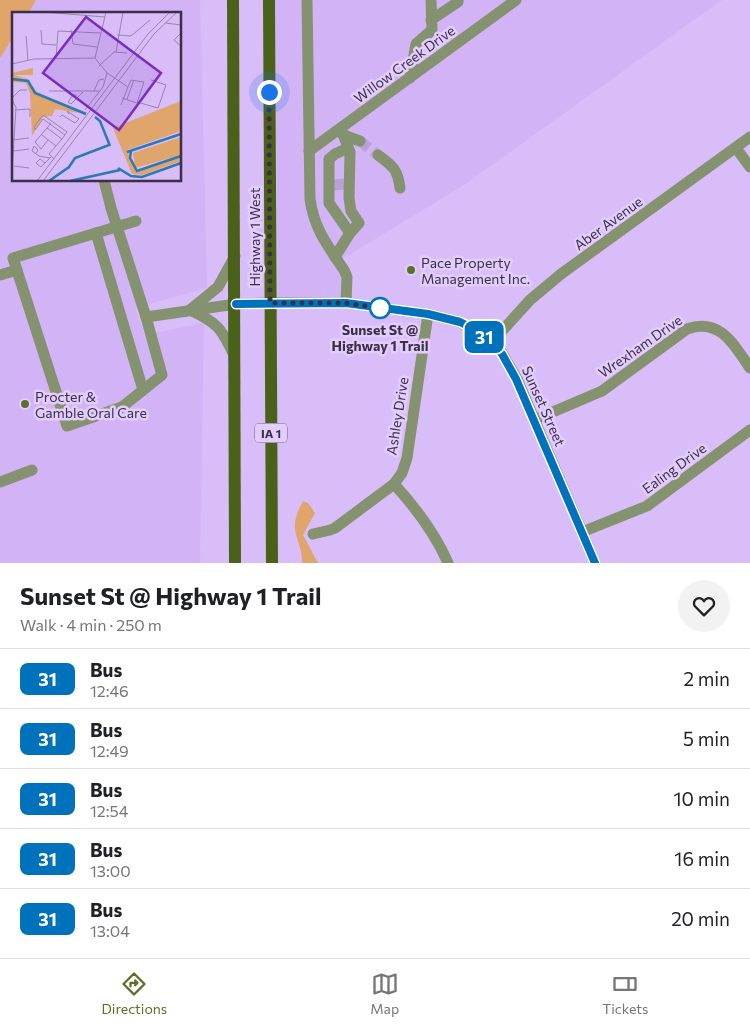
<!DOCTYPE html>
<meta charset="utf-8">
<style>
:root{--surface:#fff;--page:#f2f2f2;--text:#202124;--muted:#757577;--line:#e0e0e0;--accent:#587225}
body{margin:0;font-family:Commissioner,sans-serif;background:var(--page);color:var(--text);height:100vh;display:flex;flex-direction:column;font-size:19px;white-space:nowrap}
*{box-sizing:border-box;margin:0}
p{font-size:16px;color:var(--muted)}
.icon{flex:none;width:28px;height:28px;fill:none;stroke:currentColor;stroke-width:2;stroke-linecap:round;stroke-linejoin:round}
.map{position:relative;height:563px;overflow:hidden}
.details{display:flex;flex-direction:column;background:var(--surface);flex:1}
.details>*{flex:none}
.badge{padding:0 10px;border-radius:8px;font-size:18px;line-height:32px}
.you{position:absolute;width:25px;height:25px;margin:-12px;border:4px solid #fff;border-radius:50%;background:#1a73e8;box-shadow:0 0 0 8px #1a73e833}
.map>.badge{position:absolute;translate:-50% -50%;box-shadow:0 0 0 2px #fff}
.round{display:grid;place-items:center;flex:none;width:52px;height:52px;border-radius:26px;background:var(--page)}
.head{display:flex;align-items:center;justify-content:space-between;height:85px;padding:0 20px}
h1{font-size:24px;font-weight:700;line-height:38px}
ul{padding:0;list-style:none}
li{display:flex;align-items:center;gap:15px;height:60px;padding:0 20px;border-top:1px solid var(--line)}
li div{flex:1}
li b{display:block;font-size:19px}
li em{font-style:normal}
li .badge{min-width:55px;font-weight:700;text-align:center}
.tab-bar{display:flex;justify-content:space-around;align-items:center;height:70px;border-top:1px solid var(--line);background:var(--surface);font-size:14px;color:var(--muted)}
.tab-bar a{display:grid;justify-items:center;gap:2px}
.tab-bar .selected{color:var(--accent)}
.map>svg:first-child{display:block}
.built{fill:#d2b3f5;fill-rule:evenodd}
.green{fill:#dfa56b}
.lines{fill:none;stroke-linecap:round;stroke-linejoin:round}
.minor-tunnel{stroke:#b8a1d4;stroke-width:11;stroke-dasharray:11 5.5;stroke-linecap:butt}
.minor{stroke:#84926f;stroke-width:11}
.major{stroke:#4a6119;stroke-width:12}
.line-casing{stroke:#fff;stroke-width:11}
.line{stroke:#0072bc;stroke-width:8}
.walk{stroke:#3a2f46;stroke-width:5;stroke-dasharray:0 9}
.poi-dot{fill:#587225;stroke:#e3cdfd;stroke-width:2}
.stop-dot{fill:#fff;stroke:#0072bc;stroke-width:2.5}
.labels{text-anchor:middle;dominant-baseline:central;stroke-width:5;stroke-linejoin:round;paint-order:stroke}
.shield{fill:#e3cdfd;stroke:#6d5e7d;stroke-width:1}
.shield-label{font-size:12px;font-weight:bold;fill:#3a2f46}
.street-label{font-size:14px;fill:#3a2f46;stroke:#e3cdfd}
.poi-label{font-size:14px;fill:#3a2f46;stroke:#e3cdfd;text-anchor:start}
.stop-label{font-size:14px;font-weight:bold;fill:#3a2f46;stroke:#e3cdfd}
.inset-river{fill:none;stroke:#2b79b5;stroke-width:2.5}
.inset-road{fill:none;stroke:#9984b1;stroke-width:1}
.view{fill:#7b2cbf;fill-opacity:0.15;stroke:#7b2cbf;stroke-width:2.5}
.inset-edge{fill:none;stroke:#3a2f46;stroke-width:2.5}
</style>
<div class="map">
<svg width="750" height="563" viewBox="0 0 750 563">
<rect width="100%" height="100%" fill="#d8bdf8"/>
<g class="built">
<path d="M 0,0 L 200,0 L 207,288 L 135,308 L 145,335 L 204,323 L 200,563 L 0,563 ZM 14,14 L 180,14 L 180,180 L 14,180 Z"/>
<path d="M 275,0 L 722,0 L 464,185 L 339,261 L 346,303 L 278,303 Z"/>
</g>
<g class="green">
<path d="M 0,0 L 36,0 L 28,14 L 14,14 L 14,36 L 0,58 Z"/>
<path d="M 303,501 L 308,503 L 315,513 L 303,535 L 318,563 L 302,563 C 303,550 296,540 295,528 C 294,518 299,509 303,501 Z"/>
</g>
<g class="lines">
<g class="minor-tunnel">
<path d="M 360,141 L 378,155"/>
<path d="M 333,185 L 348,184"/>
</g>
<g class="minor">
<path d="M 307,0 L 310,199 C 314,229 328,246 344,270 L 347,277 L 346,303"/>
<path d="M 431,20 L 458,2 L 458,0"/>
<path d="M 410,78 L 416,44 L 432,30 L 431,0"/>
<path d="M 343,135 L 360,141"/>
<path d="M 348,148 L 335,154 L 329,159 L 329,203 L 350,233"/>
<path d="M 736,148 L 750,167"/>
<path d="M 309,151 L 516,0"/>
<path d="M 378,155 C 393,166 398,170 400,188"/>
<path d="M 104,180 L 111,208 L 146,317 L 236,304 L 270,303 L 346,303 L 428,314 L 460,322 L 480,334 L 492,342 L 502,353 L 517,379 L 595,563"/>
<path d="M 136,221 L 13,258 L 67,426 L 122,407 L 162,375 L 146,317"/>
<path d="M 96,233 L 143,390"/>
<path d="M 335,257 L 350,233 L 359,223 L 351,211 L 349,198 L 350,152 L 341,129"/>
<path d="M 0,275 L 17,270"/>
<path d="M 191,309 L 218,287 L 235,256"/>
<path d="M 190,310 C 218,323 221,328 234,355"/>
<path d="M 492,342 L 530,300 L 561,274 L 750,137"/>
<path d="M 534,420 L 602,391 L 687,329 C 720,317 734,345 750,368"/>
<path d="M 0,482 L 32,470"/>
<path d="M 394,484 C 416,508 435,533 448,563"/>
<path d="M 582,532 L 647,506 L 750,430"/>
<path d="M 313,534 L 330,530 L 335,528 L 394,484 L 402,473 L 407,458 L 428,314"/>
</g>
<g class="major">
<path d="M 233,0 L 235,563"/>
<path d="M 269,0 L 272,563"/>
</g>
</g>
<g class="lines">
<g class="line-casing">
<path id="line" d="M 236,304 L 346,303 L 428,314 L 460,322 L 470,327 L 492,342 L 502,354 L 516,379 L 595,563"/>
</g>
<use href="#line" class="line"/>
<path class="walk" d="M 269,92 L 270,303 L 346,303 L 388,309 L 380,308"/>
</g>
<g class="poi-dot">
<circle cx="411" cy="270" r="5"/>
<circle cx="25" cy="404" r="5"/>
</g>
<circle class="stop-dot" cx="380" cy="308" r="10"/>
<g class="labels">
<rect class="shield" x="255" y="423.5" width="32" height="19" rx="4"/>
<g class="shield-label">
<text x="271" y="433">IA 1</text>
</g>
<g class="street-label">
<text transform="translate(404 64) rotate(-36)">Willow Creek Drive</text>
<text transform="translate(608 223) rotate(-36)">Aber Avenue</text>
<text transform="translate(254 237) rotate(-90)">Highway 1 West</text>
<text transform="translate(640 346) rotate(-35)">Wrexham Drive</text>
<text transform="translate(544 406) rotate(66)">Sunset Street</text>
<text transform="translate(397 416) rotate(-81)">Ashley Drive</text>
<text transform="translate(674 468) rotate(-36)">Ealing Drive</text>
</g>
<g class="poi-label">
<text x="421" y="262">Pace Property<tspan x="421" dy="16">Management Inc.</tspan></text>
<text x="35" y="396">Procter &amp;<tspan x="35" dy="16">Gamble Oral Care</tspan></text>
</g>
<g class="stop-label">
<text x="380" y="329">Sunset St @<tspan x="380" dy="16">Highway 1 Trail</tspan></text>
</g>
</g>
<g transform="translate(12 12)">
<rect width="169" height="169" fill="#d8bdf8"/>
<path d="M 21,56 L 21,63 L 2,63 L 15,67 L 25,80 L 67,101 L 43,97 L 40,104 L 31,105 L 20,124 L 18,81 L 14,71 L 0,70 L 0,61 ZM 169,89 L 169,119 L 115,138 L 124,159 L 169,145 L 169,149 L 130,163 L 120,162 L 101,116 ZM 169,125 L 169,143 L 123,156 L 121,141 Z" fill="#dfa56b"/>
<path class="inset-river" d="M 0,67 L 16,69 L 23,81 L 74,102M 83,105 L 88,109 L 98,134M 119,139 L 118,146 L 125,159 L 169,144M 115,140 L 169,122M 106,156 L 119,164 L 130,165 L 169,151M 37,169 L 57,155 L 63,146 L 97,133M 58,169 L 108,158"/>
<path class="inset-road" d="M 31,0 L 93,5M 94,0 L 83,46 L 95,61 L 116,75 L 109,93M 154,11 L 169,13M 29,18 L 30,32 L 44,33M 59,18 L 61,32 L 85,35M 168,22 L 162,28 L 169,34M 105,23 L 119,24 L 138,8M 14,24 L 16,48M 104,40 L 111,0M 44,47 L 46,19 L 88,21M 0,52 L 22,47 L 83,46M 87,54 L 102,40 L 115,41M 37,79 L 87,79M 82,79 L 87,68 L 92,67M 65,83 L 61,83 L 56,90 L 59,92 L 71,80M 0,86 L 8,78 L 15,78M 110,86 L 125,91 L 132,70 L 119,68 L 116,75M 115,87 L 122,68M 0,88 L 4,95 L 0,161M 125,90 L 146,96 L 154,73 L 139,68M 3,98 L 18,97 L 18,105M 73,98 L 91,75 L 95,61M 57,102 L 55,99 L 67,107M 48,105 L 50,103 L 63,111 L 67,107M 39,111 L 35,116 L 50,127 L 37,142 L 42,147M 35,116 L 23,130 L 29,137 L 36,128M 30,123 L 44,134M 50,127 L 55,120 L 31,103 L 22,115 L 23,118 L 31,107 L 53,123M 0,128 L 17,126M 2,139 L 17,137M 24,141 L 26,138 L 22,134 L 20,139 L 27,144 L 38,146M 33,151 L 28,147 L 24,151 L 29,155 L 39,145M 2,154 L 17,156M 25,169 L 136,22 L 158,0M 31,169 L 142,22 L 165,0"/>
<path class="view" d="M 74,5 L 149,61 L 107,118 L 31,61 Z"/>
<rect width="169" height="169" class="inset-edge"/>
</g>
</svg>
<div class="you" style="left:269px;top:92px"></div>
<b class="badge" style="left:484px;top:337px;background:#0072bc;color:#fff">31</b>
</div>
<section class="details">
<div class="head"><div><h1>Sunset St @ Highway 1 Trail</h1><p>Walk · 4 min · 250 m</p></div><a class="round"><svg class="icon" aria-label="heart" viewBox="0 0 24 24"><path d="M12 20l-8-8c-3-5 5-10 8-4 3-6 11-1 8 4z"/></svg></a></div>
<ul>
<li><span class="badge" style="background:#0072bc;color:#fff">31</span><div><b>Bus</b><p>12:46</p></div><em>2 min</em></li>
<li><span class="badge" style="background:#0072bc;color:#fff">31</span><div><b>Bus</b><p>12:49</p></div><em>5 min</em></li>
<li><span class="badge" style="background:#0072bc;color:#fff">31</span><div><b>Bus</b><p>12:54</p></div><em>10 min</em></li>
<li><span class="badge" style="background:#0072bc;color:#fff">31</span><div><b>Bus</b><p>13:00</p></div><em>16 min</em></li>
<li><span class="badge" style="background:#0072bc;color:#fff">31</span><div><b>Bus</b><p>13:04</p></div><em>20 min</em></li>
</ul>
</section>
<nav class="tab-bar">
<a class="selected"><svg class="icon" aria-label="directions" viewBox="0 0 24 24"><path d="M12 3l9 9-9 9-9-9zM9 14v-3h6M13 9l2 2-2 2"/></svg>Directions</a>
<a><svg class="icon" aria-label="map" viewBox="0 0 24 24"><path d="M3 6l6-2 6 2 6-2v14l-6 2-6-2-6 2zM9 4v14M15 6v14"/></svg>Map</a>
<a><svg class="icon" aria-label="tickets" viewBox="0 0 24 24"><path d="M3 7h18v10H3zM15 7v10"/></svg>Tickets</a>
</nav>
